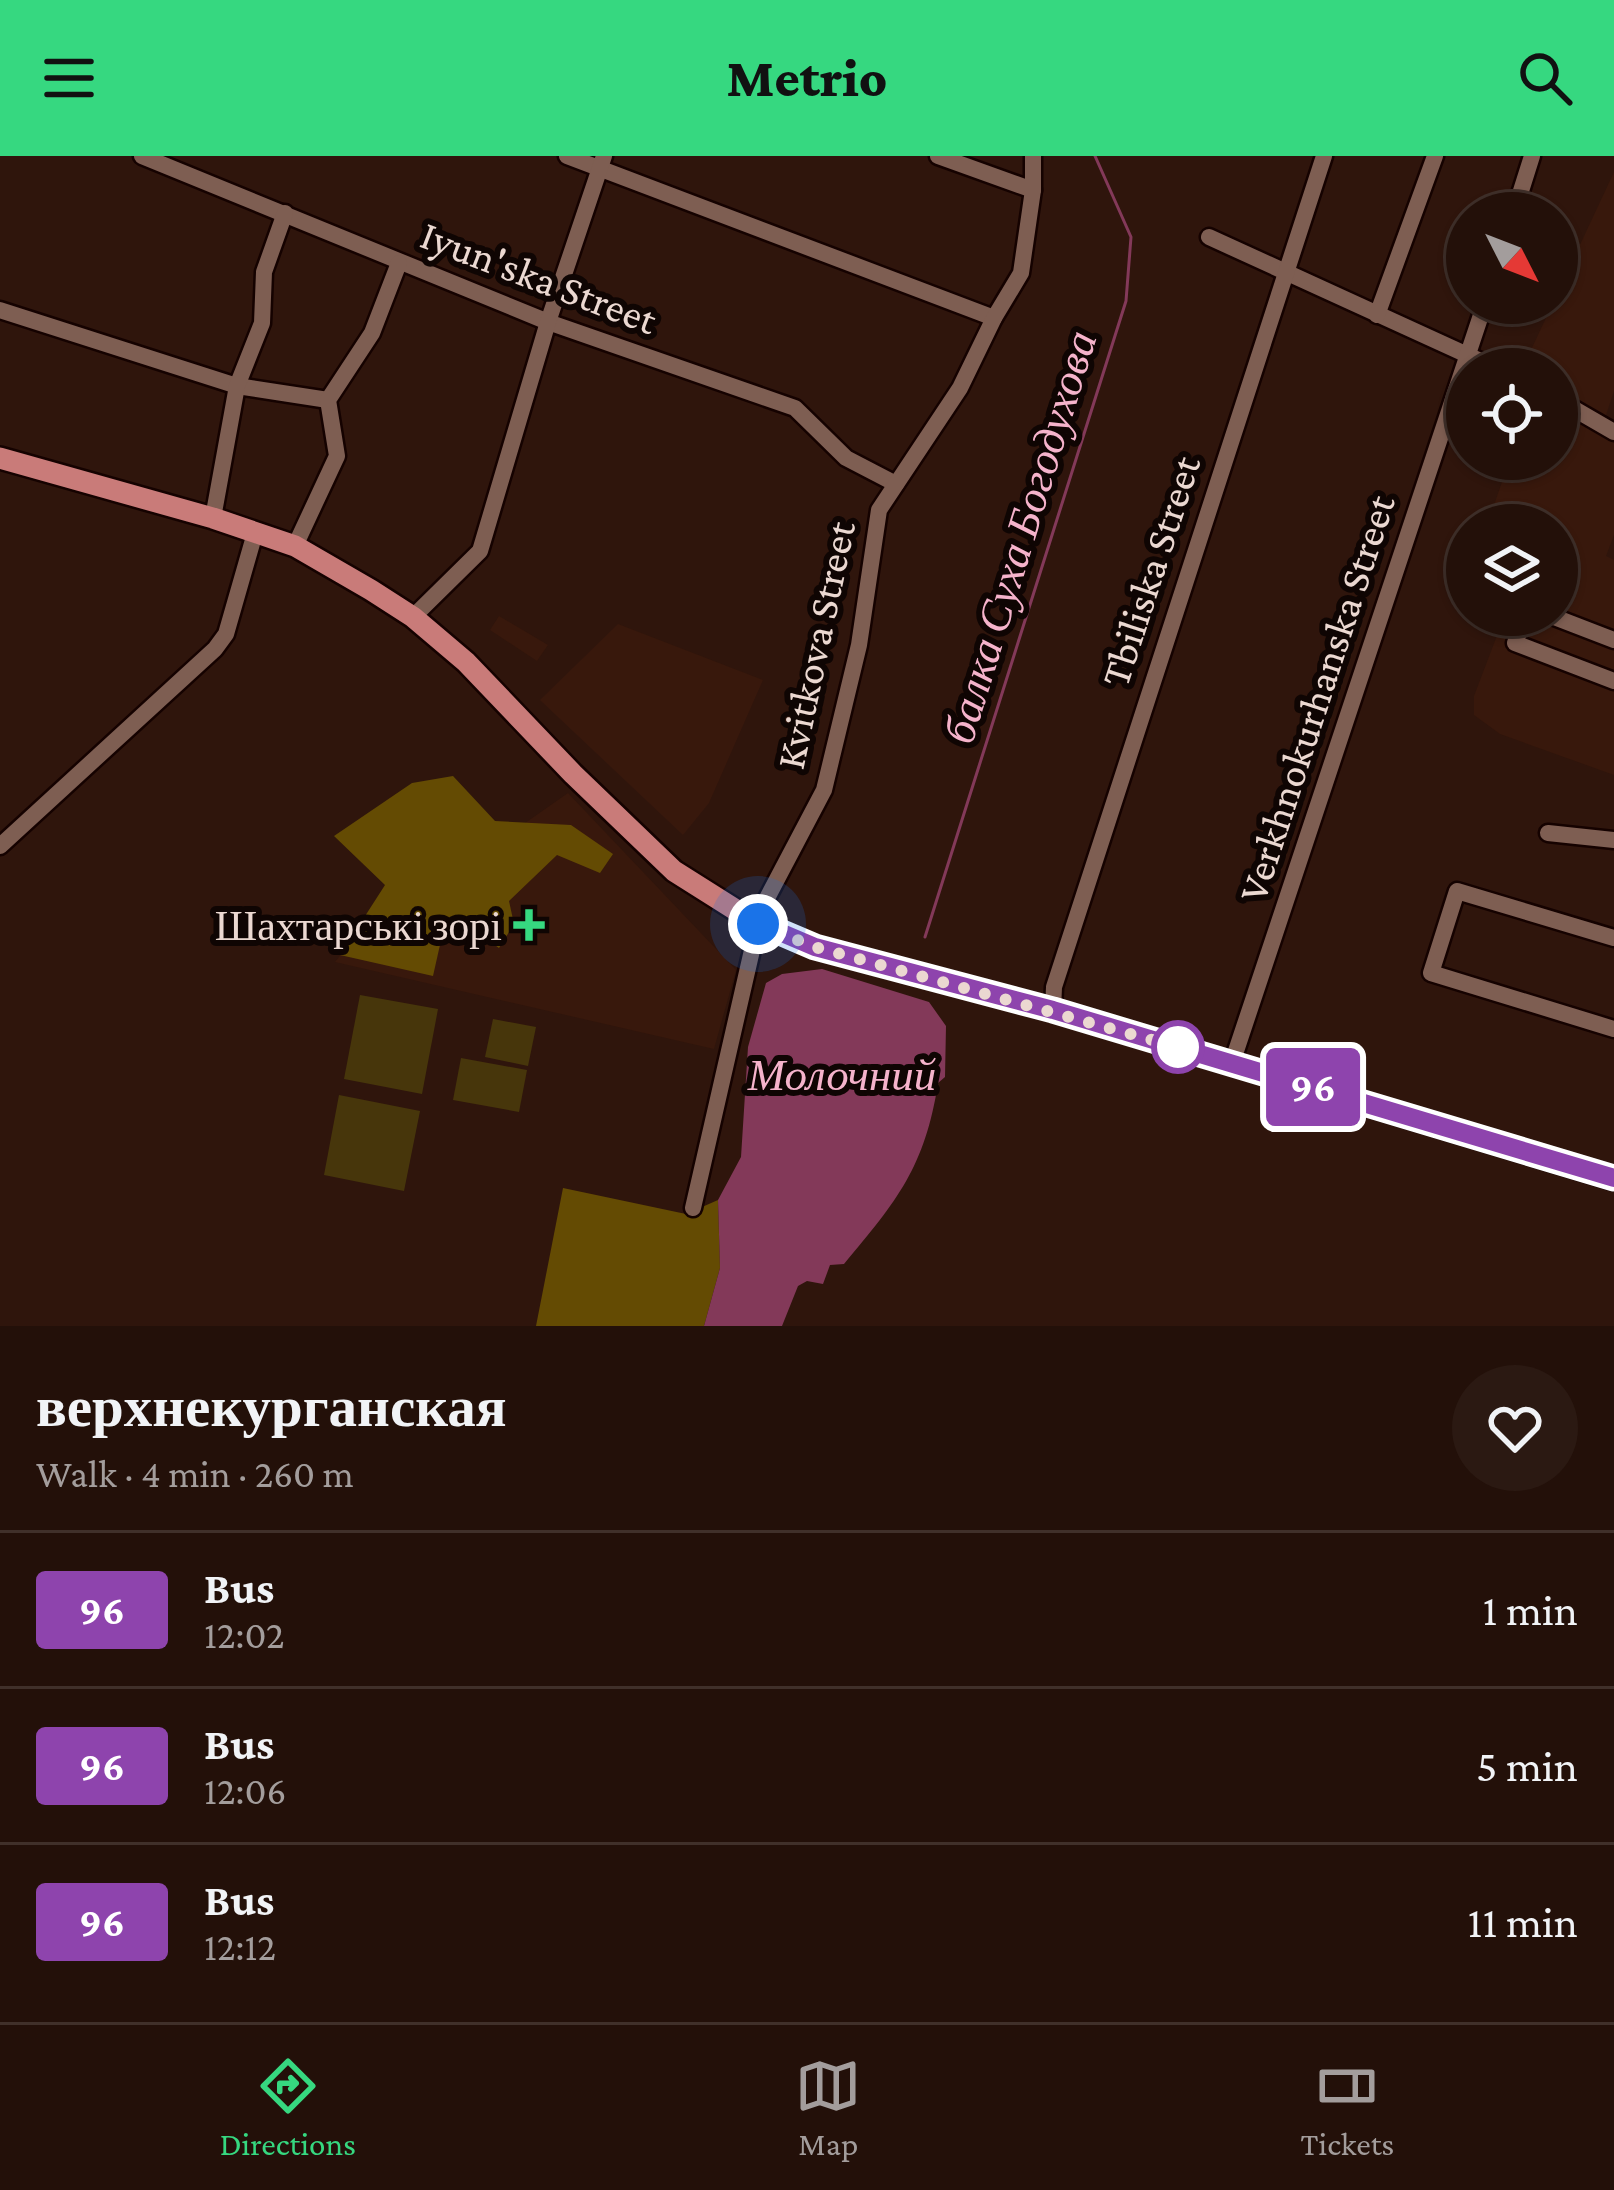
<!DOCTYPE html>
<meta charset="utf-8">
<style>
:root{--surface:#231009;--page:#2b1912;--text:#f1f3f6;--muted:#a39d9c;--line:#40302a;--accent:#36d880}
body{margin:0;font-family:"Crimson Pro",serif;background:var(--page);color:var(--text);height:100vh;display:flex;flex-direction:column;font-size:45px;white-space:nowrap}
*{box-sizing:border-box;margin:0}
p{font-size:39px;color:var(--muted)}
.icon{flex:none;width:66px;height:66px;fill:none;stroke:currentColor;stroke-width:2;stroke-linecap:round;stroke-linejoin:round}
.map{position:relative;height:1170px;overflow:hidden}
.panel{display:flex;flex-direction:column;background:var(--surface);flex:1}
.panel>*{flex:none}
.badge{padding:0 24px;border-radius:9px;font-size:42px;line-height:78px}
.needle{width:78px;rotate:132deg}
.tools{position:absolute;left:1446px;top:36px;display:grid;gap:24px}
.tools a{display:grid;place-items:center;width:132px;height:132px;border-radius:50%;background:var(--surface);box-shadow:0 3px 9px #0004,0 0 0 3px var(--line);font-size:60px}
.you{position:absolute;width:60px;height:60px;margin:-30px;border:9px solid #fff;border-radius:50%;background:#1a73e8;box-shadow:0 0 0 18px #1a73e833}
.map>.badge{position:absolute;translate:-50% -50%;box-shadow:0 0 0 6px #fff}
.round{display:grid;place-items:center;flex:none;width:126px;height:126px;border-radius:63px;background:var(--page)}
.overview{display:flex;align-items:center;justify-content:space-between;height:204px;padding:0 36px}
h1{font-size:57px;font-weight:800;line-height:90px}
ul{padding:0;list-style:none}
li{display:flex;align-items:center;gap:36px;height:156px;padding:0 36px;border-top:3px solid var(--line)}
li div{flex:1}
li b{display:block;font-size:45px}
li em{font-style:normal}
li .badge{min-width:132px;font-weight:700;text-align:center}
header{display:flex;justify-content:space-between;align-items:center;height:156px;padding:0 36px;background:var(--accent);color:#111;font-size:54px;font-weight:800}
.menu{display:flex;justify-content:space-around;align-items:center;height:168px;border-top:3px solid var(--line);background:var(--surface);font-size:33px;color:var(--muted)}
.menu a{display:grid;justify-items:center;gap:6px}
.menu .on{color:var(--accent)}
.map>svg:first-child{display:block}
.built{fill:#38180c}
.green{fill:#47360b}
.forest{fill:#644b03}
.water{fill:#833959}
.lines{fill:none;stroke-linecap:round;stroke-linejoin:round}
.stream{stroke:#833959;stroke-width:3}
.minor-casing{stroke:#150200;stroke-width:21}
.major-casing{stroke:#150200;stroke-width:26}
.minor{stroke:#7e5e52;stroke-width:16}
.major{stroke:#c97b79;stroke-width:21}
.line-casing{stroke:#fff;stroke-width:27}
.line{stroke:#8e44ad;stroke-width:18}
.walk{stroke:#ebd8d1;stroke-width:12;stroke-dasharray:0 21.6}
.poi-dot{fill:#36d880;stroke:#0f0503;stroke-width:4.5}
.stop-dot{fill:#fff;stroke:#8e44ad;stroke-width:6}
.labels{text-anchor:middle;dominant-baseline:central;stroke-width:12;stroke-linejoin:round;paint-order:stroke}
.street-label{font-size:42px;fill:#ebd8d1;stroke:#0f0503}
.poi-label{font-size:42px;fill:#ebd8d1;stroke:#0f0503;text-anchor:end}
.water-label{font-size:45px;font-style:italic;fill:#f5b3cb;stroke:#0f0503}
</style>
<header><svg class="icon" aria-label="menu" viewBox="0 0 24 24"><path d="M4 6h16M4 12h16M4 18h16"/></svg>Metrio<svg class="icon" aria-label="search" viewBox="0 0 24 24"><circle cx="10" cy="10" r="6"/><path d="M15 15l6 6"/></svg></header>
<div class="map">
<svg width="1614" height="1170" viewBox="0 0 1614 1170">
<rect width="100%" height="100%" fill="#2f150c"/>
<g class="built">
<path d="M 1614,16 L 1614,235 L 1604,265 L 1614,273 L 1614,379 L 1606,400 L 1614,404 L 1614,619 L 1500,578 L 1474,559 L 1474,540 L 1501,469 L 1476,459 L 1557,459 L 1557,369 L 1487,369 L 1510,303 L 1557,303 L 1557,213 L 1522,213 L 1553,147 L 1557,147 L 1557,138 Z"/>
<path d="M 499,460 L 548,489 L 537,505 L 490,474 Z"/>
<path d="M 618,468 L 763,524 L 709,647 L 683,679 L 540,544 Z"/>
<path d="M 568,637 L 736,814 L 714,893 L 335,806 L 394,731 L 495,688 Z"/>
</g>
<g class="green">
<path d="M 360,839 L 438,853 L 422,938 L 344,923 Z"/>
<path d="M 493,863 L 536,871 L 528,910 L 485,901 Z"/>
<path d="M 461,902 L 527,914 L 519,956 L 453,944 Z"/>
<path d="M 339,939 L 420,955 L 404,1035 L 324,1019 Z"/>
</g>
<g class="forest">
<path d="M 453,620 L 495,665 L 571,669 L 613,698 L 600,717 L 557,699 L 509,745 L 514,768 L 499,792 L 466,769 L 442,780 L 433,820 L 340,799 L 385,729 L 334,680 L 412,627 Z"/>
<path d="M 563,1032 L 686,1058 L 718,1044 L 720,1112 L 704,1170 L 536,1170 Z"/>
</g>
<path class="water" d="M 822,813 L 929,846 L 946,870 L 945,921 L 938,927 C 925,1011 897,1045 844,1108 L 830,1109 L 823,1128 L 807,1125 L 798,1130 L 782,1170 L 704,1170 L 720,1112 L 718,1044 L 741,1001 L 748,891 L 766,827 L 782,818 Z"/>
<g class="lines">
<path class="stream" d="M 925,781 L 1126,145 L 1131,81 L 1095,0"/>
<g class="minor-casing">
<g id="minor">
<path d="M 142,0 L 548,166 L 795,252 L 846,302 L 896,328"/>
<path d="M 567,0 L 994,162"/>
<path d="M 938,0 L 1033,34"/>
<path d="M 1514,57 L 1532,0"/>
<path d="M 1209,81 L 1498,213"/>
<path d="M 0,154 L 237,230 L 328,244"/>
<path d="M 1377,159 L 1435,0"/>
<path d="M 1557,243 L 1614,276"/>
<path d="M 213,362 L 237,230 L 262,167 L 264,116 L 285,57"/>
<path d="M 295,390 L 337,300 L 328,244 L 372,177 L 399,107"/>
<path d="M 1526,459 L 1515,487 L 1614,525"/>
<path d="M 1549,459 L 1614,484"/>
<path d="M 413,461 L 480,395 L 548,166 L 604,0"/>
<path d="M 1548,677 L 1614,684"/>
<path d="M 0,690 L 215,493 L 226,478 L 255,377"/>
<path d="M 755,765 L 824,634 L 859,489 L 879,354 L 960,232 L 994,162 L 1021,117 L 1033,34 L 1033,0"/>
<path d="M 1614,782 L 1457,735 L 1431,817 L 1614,873"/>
<path d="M 1053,854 L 1054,831 L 1324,0"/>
<path d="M 1232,907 L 1485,147"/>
<path d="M 693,1052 L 758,768"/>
</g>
</g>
<g class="major-casing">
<path id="major" d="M 0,302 L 213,362 L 295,390 L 371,434 L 413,461 L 466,506 L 573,618 L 674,715 L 758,768 L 815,791 L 1053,854 L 1614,1023"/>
</g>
<use href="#minor" class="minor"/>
<use href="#major" class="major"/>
</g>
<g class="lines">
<g class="line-casing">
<path id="line" d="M 754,765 L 815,791 L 1053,854 L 1614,1022"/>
</g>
<use href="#line" class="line"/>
<path class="walk" d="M 758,768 L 815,791 L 1178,891"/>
</g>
<path class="poi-dot" d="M523 751h12v12h12v12h-12v12h-12v-12h-12v-12h12z"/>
<circle class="stop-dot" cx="1178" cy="891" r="24"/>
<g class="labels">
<g class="street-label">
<text transform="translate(539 121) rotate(21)">Iyun'ska Street</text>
<text transform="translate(1150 415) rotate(-72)">Tbiliska Street</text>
<text transform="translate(815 489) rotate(-78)">Kvitkova Street</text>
<text transform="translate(1316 542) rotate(-72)">Verkhnokurhanska Street</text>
</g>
<g class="poi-label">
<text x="502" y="769">Шахтарські зорі</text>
</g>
<g class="water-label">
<text transform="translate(1020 381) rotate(-73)">балка Суха Богодухова</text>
<text x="842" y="919">Молочний</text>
</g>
</g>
</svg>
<div class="tools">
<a><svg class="needle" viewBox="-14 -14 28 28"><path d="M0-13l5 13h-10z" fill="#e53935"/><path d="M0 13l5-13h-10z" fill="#a39d9c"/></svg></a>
<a><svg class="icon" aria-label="locate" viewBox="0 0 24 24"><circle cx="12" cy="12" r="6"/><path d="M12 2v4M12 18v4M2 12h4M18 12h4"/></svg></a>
<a><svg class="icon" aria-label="layers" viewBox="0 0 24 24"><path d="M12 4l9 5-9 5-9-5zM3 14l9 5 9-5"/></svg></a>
</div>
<div class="you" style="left:758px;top:768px"></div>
<b class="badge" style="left:1313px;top:931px;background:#8e44ad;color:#fff">96</b>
</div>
<section class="panel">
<div class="overview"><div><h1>верхнекурганская</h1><p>Walk · 4 min · 260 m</p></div><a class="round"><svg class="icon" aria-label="heart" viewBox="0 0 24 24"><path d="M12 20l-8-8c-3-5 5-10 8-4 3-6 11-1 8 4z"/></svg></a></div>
<ul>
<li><span class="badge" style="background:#8e44ad;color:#fff">96</span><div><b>Bus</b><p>12:02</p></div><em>1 min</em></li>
<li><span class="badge" style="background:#8e44ad;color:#fff">96</span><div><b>Bus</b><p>12:06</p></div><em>5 min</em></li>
<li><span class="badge" style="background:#8e44ad;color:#fff">96</span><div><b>Bus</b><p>12:12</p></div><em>11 min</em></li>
</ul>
</section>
<nav class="menu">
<a class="on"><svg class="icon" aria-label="directions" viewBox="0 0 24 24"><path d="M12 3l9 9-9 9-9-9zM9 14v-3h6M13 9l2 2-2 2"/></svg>Directions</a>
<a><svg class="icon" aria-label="map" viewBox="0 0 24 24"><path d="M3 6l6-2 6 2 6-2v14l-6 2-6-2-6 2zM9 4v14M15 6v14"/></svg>Map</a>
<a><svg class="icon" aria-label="tickets" viewBox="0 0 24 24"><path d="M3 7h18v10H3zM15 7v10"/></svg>Tickets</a>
</nav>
